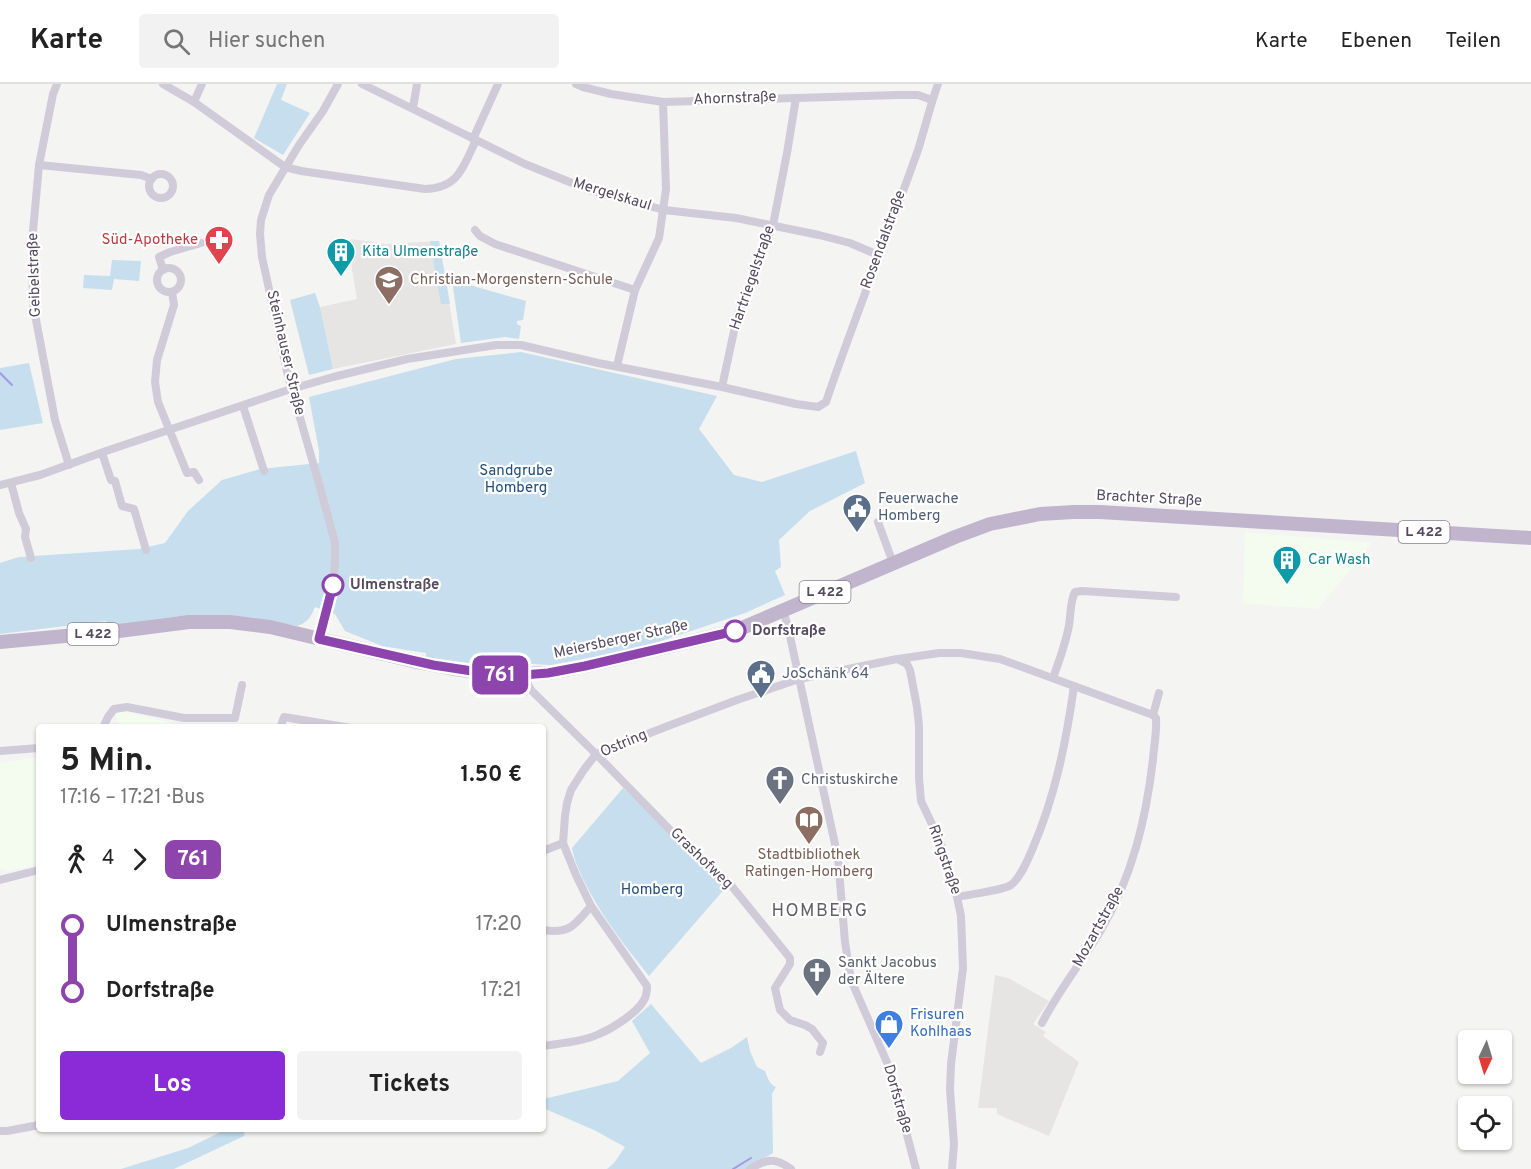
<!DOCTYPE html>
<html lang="de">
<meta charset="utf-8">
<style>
:root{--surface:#fff;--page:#f2f2f2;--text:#222;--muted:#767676;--line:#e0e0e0;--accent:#8b2ad7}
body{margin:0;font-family:Overpass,sans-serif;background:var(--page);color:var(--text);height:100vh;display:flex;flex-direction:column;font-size:22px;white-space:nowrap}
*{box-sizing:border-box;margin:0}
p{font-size:20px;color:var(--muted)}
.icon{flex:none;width:33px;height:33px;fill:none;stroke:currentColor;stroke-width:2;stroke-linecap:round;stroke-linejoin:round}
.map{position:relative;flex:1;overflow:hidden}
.side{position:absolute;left:36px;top:640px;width:510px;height:408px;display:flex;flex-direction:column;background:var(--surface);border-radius:6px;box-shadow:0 2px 4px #0004}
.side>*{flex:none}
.badge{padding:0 12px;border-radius:9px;font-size:21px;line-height:39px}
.needle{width:39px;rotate:184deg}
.buttons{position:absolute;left:1458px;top:946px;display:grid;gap:12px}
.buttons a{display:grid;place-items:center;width:54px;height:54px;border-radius:6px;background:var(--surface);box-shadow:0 2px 4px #0004;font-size:30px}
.map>.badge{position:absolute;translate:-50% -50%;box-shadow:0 0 0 3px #fff}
.legs{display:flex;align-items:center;gap:9px;height:66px;padding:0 24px;font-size:20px}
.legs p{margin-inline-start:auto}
.overview{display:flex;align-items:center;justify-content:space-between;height:102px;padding:0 24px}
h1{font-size:33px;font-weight:700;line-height:45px}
.action{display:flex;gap:12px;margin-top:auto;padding:12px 24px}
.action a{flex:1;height:69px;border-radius:6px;background:var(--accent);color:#fff;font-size:24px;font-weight:700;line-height:69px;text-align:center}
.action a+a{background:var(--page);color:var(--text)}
ul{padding:0 24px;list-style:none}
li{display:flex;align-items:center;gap:21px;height:66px;font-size:22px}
li i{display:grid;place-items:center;width:9px;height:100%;margin:0 8px;background:currentColor}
li i::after{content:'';width:15px;height:15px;margin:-8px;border:4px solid;border-radius:50%;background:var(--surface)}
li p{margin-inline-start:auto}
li:first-child i{background:linear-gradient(#0000 50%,currentColor 0)}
li:last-child i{background:linear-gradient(currentColor 50%,#0000 0)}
header{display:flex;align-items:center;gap:36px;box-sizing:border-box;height:84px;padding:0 30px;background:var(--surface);border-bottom:2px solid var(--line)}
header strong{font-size:28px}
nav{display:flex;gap:33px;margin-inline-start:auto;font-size:21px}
.search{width:420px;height:54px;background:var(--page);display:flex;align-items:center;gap:15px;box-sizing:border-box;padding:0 21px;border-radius:6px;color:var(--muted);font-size:22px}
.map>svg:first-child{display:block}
.commercial{fill:#f3fcef}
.education{fill:#e6e5e4}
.green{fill:#c6deed}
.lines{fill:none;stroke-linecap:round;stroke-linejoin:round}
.stream{stroke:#a797e6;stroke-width:2}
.street{stroke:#d0cbd8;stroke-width:8}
.primary{stroke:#c1b5ce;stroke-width:14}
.line-1-casing{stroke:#fff;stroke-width:14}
.line-1{stroke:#8e44ad;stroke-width:9}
.stop-1-dot{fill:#fff;stroke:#8e44ad;stroke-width:3}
.labels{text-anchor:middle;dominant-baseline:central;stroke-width:4.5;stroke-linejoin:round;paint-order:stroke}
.shield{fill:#fff;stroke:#87818f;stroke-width:1.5}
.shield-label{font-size:14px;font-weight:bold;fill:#544b5f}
.street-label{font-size:15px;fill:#544b5f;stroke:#fff}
.health-label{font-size:15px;fill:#be3a42;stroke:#fff;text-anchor:end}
.culture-label{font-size:15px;fill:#0d838f;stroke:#fff;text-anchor:start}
.education-label{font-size:15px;fill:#785e54;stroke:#fff;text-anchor:start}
.park-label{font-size:15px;fill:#204e7c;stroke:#fff}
.service-label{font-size:15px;fill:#4e5e75;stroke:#fff;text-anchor:start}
.stop-label{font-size:15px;font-weight:bold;fill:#544b5f;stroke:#fff;text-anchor:start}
.worship-label{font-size:15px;fill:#5b616d;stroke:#fff;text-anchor:start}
.shop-label{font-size:15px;fill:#366cbe;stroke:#fff;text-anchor:start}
.quarter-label{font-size:18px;letter-spacing:1.5px;fill:#635f67;stroke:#fff}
</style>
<header>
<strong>Karte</strong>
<div class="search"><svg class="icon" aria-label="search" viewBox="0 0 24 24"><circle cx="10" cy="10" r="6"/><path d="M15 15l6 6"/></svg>Hier suchen</div>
<nav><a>Karte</a><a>Ebenen</a><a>Teilen</a></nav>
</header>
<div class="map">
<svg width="1531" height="1085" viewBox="0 0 1531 1085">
<rect width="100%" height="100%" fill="#f4f4f3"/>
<g class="commercial">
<path d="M 1245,448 L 1372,459 L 1318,525 L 1243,519 Z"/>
<path d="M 124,627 L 180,641 L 180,643 L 118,643 L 116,630 Z"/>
<path d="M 39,673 L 39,780 L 5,788 L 4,785 L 0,785 L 0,679 Z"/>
</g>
<g class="education">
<path d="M 351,155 L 386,160 L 439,157 L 456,260 L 333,285 L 320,223 L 357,215 L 349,167 Z"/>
<path d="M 995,891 L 1008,894 L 1049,917 L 1033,940 L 1046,948 L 1043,952 L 1079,978 L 1049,1052 L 997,1030 L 997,1024 L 978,1024 Z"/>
</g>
<g class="green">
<path d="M 277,0 L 287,0 L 281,16 L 310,29 L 283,71 L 254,54 Z"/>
<path d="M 430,157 L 439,157 L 450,220 L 441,220 Z"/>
<path d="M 112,176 L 141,177 L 139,197 L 114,195 L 112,206 L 83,204 L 84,191 L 110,192 Z"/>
<path d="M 452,196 L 526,217 L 523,236 L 517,237 L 517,240 L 521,242 L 519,255 L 505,253 L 461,259 Z"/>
<path d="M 315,209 L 320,223 L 333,285 L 309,291 L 290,216 Z"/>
<path d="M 521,268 L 717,312 L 699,345 L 734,391 L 762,398 L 856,367 L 865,399 L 810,427 L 779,456 L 781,483 L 775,487 L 785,511 L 745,529 L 640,564 L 551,581 L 477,577 L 476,580 L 426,574 L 426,569 L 382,562 L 345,547 L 335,530 L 315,523 C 311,533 307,539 297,542 C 269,537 242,531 214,531 C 179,530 143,537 109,542 L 106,537 L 0,550 L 0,479 L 19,473 L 139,465 L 165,459 L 188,427 L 222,396 L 260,385 L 319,379 L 319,367 L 309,313 L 456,275 Z"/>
<path d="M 29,279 L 43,339 L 0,346 L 0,284 Z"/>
<path d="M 623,704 L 727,802 L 649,892 C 624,861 600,830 583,795 C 578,784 574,775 572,764 Z"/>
<path d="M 651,920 L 701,979 L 731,964 L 747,953 L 750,967 L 757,983 L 765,987 C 767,993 770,1001 776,1003 L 772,1010 L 773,1069 L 746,1085 L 607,1085 L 614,1079 L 625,1063 L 594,1046 L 543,1024 L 543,1014 L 548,1014 L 618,997 L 650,969 L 632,937 Z"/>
<path d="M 225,1046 L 245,1046 L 244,1052 L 174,1085 L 121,1085 L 188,1064 Z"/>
</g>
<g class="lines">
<g class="stream">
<path d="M 0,289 L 12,301"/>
<path d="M 733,1085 L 751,1074"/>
</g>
<g class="street">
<path d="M 57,0 L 53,10 L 39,81 L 32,158 L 33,220 L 55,336 L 69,381"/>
<path d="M 163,0 L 194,18 L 285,83 L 301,87 L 425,105 C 459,104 463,83 476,56"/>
<path d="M 362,0 L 525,80 L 592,107 L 664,126 L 736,134 L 819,151 L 850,159 L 878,171"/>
<path d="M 576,0 L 583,3 L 611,10 L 663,18 L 898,11 L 918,11 L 932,16"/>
<path d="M 194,18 L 202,0"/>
<path d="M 413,24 L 417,0"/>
<path d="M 473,55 L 498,0"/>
<path d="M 39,81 L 141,91 L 152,95"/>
<circle cx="161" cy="102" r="12"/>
<path d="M 475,146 L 480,152 L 495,160 L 635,206"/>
<circle cx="169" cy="196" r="12"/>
<path d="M 163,186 L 159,173 L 170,168 L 201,159"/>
<path d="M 172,208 L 174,221 L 157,276 L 155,298 L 158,318 L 187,389 L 194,388 L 199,396"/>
<path d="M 617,282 L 635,206 L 659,154 L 666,105 L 663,18"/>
<path d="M 722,303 L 737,233 L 773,141 L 787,69 L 796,14"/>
<path d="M 243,322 L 264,387"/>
<path d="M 102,369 L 111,396 L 115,397 L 122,422 L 134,425 L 146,466"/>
<path d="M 11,399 L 19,429 L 26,445 L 25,453 L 31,474"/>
<path d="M 0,401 L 40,391 L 106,367 L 291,305 L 333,293 L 407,275 L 496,261 L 521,261 L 598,279 L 722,303 L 796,320 L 818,323 L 826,318 L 828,312 C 856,230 889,148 918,66 C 925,44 930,22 938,0"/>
<path d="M 878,438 L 893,479"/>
<path d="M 783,526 L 788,543 L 838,774 L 845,858 L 851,896 L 889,983 L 916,1085"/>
<path d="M 319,554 L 333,500 L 335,479 L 335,459 L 320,403 L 288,292 L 262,173 L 260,150 L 261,136 L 269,111 L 299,61 L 323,27 L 338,0"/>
<path d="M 898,575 L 939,569 L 961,569 L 1000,575 L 1153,631 L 1156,634 C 1157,647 1154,662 1153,675 C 1146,736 1132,793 1101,846 C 1082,878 1059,906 1042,939"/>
<path d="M 523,591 L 531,606 L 596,670 L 678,754 L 730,800 L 790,874 L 790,880 L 775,904 L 780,926 L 790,936 L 805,941 L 812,945 L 823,959 L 820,968"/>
<path d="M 1053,594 C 1059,577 1066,559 1069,541 C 1071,530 1070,517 1075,508 L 1082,507 L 1176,513"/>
<path d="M 1153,631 L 1159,609"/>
<path d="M 103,644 L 108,633 L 114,625 L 127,623 L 184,634 L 235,634 L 242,601"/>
<path d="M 280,644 L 284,633 L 351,644"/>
<path d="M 0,667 L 39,664"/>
<path d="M 543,767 L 563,759"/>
<path d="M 0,796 L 39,786"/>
<path d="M 957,813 C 970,810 1001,807 1011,801 C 1021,793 1027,777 1032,766 C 1055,713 1066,659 1074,602"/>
<path d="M 543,846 C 570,850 574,842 591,822"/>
<path d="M 543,962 C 562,959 582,958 599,950 C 613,944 637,929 644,916 C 647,911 647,907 647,902 L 591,822 L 576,791 L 563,759 L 565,732 L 567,719 L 571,706 L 583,687 L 596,670 L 668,642 L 737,616 L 799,595 L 897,575 L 907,580 L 910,586 L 917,623 L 919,642 L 919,694 L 921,717 L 940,757 L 957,813 L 961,832 L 963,884 L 951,980 L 950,1006 L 954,1060 L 952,1085"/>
<path d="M 0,1047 L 7,1047 L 39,1041"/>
<path d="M 750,1085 C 766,1075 775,1073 791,1085"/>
</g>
<path class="primary" d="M 0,558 L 119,547 L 189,538 L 230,538 L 270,543 L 413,577 L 455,585 L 498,591 L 548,589 L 585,582 L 735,547 L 955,453 L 990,440 L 1040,430 L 1074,428 L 1100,428 L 1531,454"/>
</g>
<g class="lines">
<g class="line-1-casing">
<path id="line-1" d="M 333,501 L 319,555 L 433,581 L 498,591 L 523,591 L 548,589 L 585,582 L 735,547"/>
</g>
<use href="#line-1" class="line-1"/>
</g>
<defs>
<g id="pharmacy-pin" transform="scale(1.5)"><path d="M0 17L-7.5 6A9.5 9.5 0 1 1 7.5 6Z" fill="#e0444e" stroke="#fff"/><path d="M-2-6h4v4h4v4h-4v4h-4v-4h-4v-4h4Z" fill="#fff"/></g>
<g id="building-pin" transform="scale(1.5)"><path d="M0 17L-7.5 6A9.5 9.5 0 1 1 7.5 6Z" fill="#0f9aa8" stroke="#fff"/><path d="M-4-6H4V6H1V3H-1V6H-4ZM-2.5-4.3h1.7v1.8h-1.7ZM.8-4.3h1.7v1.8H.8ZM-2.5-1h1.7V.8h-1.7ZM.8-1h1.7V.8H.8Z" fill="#fff"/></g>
<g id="school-pin" transform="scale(1.5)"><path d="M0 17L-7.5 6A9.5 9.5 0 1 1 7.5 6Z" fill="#8d6e63" stroke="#fff"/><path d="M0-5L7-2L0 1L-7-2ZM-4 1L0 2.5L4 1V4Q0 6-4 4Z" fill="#fff"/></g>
<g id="civic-pin" transform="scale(1.5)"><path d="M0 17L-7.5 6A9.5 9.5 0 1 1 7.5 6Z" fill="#5c6f8a" stroke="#fff"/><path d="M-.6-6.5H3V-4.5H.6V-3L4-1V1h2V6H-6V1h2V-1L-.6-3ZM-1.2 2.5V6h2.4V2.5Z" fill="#fff"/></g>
<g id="church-pin" transform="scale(1.5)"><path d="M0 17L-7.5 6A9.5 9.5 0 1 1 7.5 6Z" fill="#6b7280" stroke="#fff"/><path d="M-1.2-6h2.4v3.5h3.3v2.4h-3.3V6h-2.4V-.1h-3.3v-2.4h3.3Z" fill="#fff"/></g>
<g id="library-pin" transform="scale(1.5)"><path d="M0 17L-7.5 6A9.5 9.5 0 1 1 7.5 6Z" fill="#8d6e63" stroke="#fff"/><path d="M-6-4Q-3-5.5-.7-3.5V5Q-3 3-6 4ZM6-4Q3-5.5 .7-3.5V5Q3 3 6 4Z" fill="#fff"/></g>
<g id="shop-pin" transform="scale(1.5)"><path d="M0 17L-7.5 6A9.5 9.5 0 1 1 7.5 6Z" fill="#3f7fe0" stroke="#fff"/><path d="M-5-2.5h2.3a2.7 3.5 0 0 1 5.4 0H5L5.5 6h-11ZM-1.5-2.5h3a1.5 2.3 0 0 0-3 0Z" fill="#fff"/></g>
</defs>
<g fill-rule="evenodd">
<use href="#pharmacy-pin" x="219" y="156"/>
<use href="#building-pin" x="341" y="168"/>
<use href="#school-pin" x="389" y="196"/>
<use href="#civic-pin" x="857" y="424"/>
<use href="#building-pin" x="1287" y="476"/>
<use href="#civic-pin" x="761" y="590"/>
<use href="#church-pin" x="780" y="696"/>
<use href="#library-pin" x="809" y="736"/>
<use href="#church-pin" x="817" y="888"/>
<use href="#shop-pin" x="889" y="940"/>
</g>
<g class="stop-1-dot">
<circle cx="333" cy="501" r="10"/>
<circle cx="735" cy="547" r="10"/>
</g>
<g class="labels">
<g class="shield">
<rect x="1398.5" y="437" width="51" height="22" rx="4.5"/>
<rect x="799.5" y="497" width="51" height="22" rx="4.5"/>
<rect x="67.5" y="539" width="51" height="22" rx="4.5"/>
</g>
<g class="shield-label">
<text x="1424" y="448">L 422</text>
<text x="825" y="508">L 422</text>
<text x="93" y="550">L 422</text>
</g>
<g class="street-label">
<text transform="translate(735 15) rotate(-2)">Ahornstraße</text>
<text transform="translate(612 111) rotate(17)">Mergelskaul</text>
<text transform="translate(884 156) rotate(-70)">Rosendalstraße</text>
<text transform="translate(35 191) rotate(-92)">Geibelstraße</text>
<text transform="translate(753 194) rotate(-71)">Hartriegelstraße</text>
<text transform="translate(285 269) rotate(77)">Steinhauser Straße</text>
<text transform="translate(1149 415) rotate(3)">Brachter Straße</text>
<text transform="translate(621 556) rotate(-12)">Meiersberger Straße</text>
<text transform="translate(624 660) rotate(-23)">Ostring</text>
<text transform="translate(701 775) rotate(44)">Grashofweg</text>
<text transform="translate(944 776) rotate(71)">Ringstraße</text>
<text transform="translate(1099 843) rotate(-61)">Mozartstraße</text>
<text transform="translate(897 1015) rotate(74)">Dorfstraße</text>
</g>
<g class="health-label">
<text x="198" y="156">Süd-Apotheke</text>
</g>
<g class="culture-label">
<text x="362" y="168">Kita Ulmenstraße</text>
<text x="1308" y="476">Car Wash</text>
</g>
<g class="education-label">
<text x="410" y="196">Christian-Morgenstern-Schule</text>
<text x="809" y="771" text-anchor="middle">Stadtbibliothek<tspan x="809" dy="17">Ratingen-Homberg</tspan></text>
</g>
<g class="park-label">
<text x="516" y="387">Sandgrube<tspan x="516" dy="17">Homberg</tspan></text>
<text x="652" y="806">Homberg</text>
</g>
<g class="service-label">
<text x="878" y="415">Feuerwache<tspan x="878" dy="17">Homberg</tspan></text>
<text x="782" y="590">JoSchänk 64</text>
</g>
<g class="stop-label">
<text x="350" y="501">Ulmenstraße</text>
<text x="752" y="547">Dorfstraße</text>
</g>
<g class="worship-label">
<text x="801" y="696">Christuskirche</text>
<text x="838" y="879">Sankt Jacobus<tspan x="838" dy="17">der Ältere</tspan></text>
</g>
<g class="shop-label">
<text x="910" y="931">Frisuren<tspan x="910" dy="17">Kohlhaas</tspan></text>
</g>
<g class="quarter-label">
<text x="820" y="827">HOMBERG</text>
</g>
</g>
</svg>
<div class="buttons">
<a><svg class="needle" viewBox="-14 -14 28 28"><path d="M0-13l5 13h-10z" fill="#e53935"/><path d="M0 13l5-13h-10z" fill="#767676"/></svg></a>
<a><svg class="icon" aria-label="locate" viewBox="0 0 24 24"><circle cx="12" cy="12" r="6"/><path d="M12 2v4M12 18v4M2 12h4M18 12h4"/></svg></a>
</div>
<b class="badge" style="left:500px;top:591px;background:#8e44ad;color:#fff">761</b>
<section class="side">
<div class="overview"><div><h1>5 Min.</h1><p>17:16 – 17:21 · Bus</p></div><b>1.50 €</b></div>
<div class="legs"><svg class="icon" aria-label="walk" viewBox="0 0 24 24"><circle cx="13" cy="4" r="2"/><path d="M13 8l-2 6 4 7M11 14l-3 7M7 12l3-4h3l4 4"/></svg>4<svg class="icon" aria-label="forward" viewBox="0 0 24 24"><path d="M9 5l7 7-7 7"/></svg><b class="badge" style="background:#8e44ad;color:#fff">761</b></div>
<ul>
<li><i style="color:#8e44ad"></i><b>Ulmenstraße</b><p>17:20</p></li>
<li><i style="color:#8e44ad"></i><b>Dorfstraße</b><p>17:21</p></li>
</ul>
<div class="action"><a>Los</a><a>Tickets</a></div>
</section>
</div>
